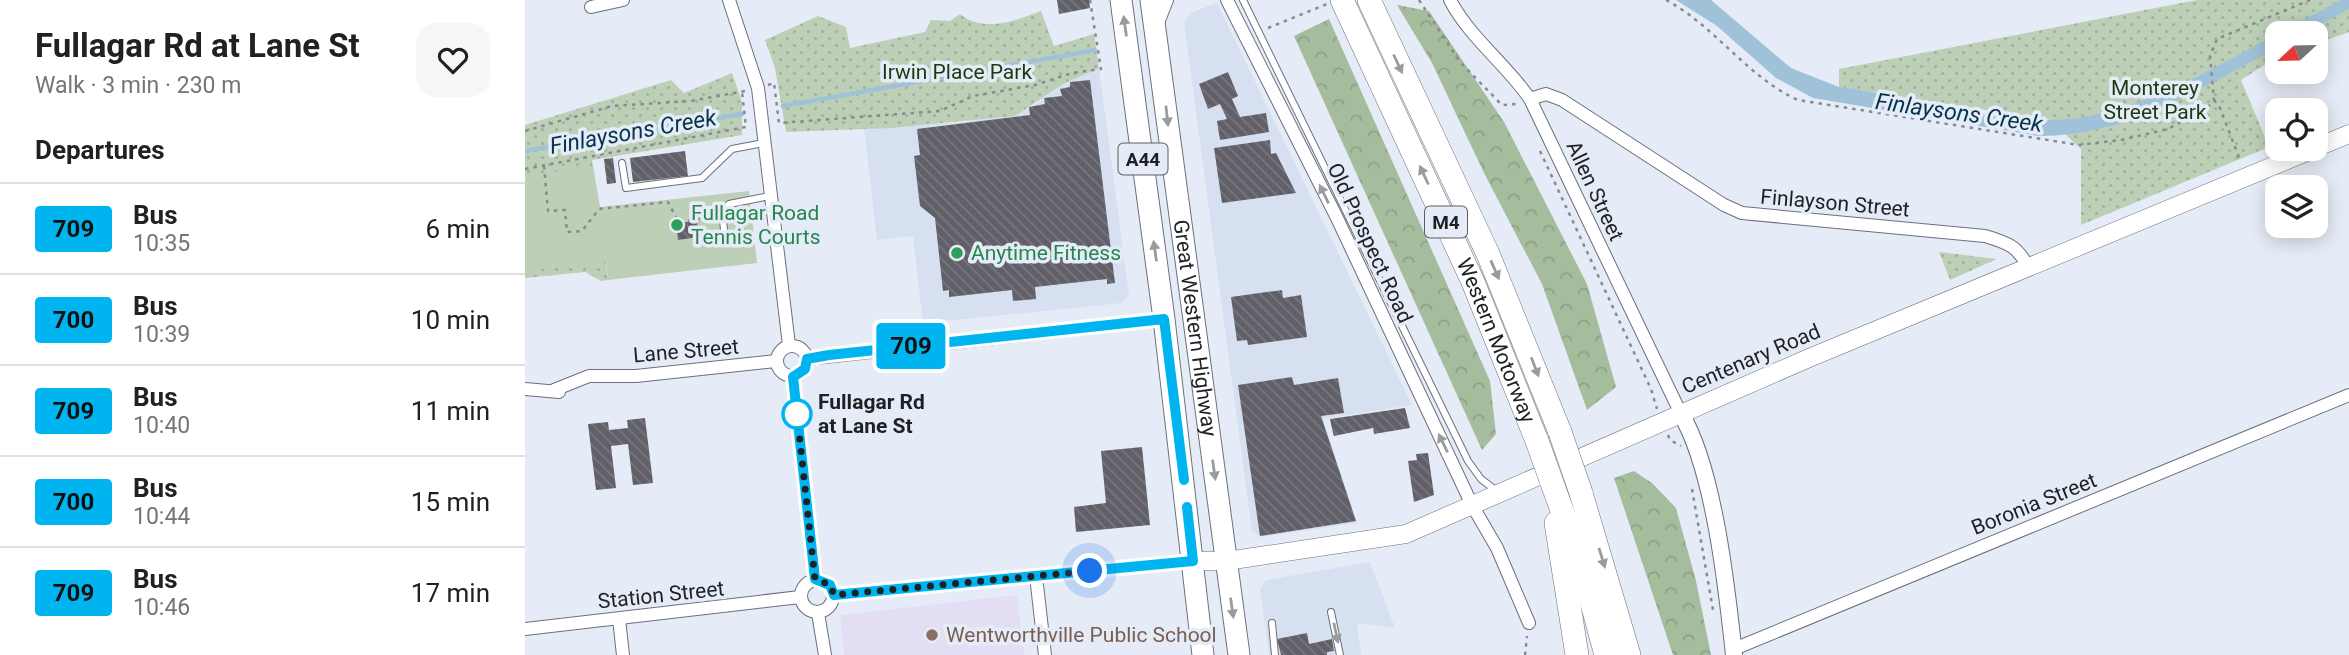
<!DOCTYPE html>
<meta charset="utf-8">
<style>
:root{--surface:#fff;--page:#f6f6f6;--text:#202124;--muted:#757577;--line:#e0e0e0}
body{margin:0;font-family:Roboto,sans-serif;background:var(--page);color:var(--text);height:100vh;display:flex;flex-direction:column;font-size:26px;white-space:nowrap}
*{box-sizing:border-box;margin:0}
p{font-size:23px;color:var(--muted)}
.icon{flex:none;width:38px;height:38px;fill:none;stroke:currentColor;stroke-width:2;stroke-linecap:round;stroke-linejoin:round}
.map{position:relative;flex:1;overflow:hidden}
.drawer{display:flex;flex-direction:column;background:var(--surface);width:525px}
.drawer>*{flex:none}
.badge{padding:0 14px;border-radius:5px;font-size:24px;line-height:46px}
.needle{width:46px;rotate:248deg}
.controls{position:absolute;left:1740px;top:21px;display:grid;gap:14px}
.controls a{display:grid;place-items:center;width:63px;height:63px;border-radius:14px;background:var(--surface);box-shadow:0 4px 18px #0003;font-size:35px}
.you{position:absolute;width:35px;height:35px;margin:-18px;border:5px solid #fff;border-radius:50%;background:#1a73e8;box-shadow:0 0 0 10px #1a73e833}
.map>.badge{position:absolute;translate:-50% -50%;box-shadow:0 0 0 4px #fff}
h2{padding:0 35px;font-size:26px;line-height:63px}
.round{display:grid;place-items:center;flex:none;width:74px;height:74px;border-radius:21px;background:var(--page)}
.summary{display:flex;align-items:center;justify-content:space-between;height:119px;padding:0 35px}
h1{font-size:33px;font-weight:700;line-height:52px}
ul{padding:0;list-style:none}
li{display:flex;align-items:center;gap:21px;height:91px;padding:0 35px;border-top:2px solid var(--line)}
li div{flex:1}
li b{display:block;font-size:26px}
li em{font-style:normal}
li .badge{min-width:77px;font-weight:700;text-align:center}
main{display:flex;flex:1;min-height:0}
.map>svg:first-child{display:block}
.built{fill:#d6e0f1}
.education{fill:#e4def4}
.grass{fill:url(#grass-dots)}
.forest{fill:url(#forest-crowns)}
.garden{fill:#bdd0b7}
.water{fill:#a0c2d9}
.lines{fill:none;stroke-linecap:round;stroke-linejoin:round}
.stream{stroke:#a0c2d9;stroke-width:4.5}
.building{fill:url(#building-back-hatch)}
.service-casing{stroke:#6b7079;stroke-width:8}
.minor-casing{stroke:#6b7079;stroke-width:14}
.tertiary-casing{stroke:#6b7079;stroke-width:18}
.secondary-casing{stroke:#6b7079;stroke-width:19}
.trunk-casing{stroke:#6b7079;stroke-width:23}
.motorway-casing{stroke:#6b7079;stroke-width:24}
.path{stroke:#868b92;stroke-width:2.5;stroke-dasharray:3.5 5;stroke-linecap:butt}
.service{stroke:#fff;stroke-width:6}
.minor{stroke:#fff;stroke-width:12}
.tertiary{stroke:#fff;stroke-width:16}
.secondary{stroke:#fff;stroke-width:18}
.trunk{stroke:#fff;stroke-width:21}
.motorway{stroke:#fff;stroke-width:23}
.motorway-bridge-casing{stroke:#6b7079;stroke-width:24;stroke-linecap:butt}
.motorway-bridge{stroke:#fff;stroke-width:23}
.oneway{fill:#9a9b9c}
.line-casing{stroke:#fff;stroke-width:16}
.line{stroke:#00b5ef;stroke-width:10}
.walk{stroke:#1e2124;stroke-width:7;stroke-dasharray:0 12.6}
.leisure-dot{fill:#2e9e5b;stroke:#e6ecf7;stroke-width:2.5}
.stop-dot{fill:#fff;stroke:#00b5ef;stroke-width:3.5}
.education-dot{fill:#8d6e63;stroke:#e6ecf7;stroke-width:2.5}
.labels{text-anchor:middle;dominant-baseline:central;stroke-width:7;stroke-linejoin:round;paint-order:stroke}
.shield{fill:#e6ecf7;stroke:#5a5e63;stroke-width:2}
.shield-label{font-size:19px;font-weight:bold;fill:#1e2124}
.park-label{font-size:21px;fill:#1c3a0e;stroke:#e6ecf7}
.street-label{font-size:21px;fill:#1e2124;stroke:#e6ecf7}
.leisure-label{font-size:21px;fill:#27864d;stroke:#e6ecf7;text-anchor:start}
.stop-label{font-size:21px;font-weight:bold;fill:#1e2124;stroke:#e6ecf7;text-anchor:start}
.education-label{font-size:21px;fill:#785e54;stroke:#e6ecf7;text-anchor:start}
.water-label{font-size:23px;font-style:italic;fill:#04344b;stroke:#e6ecf7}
</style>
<main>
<section class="drawer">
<div class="summary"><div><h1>Fullagar Rd at Lane St</h1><p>Walk · 3 min · 230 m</p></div><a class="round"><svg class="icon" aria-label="heart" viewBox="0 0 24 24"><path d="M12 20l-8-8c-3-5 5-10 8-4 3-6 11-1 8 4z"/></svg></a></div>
<h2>Departures</h2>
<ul>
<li><span class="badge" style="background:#00b5ef;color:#111">709</span><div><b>Bus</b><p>10:35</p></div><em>6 min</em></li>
<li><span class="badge" style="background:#00b5ef;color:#111">700</span><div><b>Bus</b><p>10:39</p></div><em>10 min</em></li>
<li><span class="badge" style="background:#00b5ef;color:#111">709</span><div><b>Bus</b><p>10:40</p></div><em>11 min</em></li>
<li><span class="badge" style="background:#00b5ef;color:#111">700</span><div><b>Bus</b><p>10:44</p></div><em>15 min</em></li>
<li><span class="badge" style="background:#00b5ef;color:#111">709</span><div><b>Bus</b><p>10:46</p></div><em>17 min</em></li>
</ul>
</section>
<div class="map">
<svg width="1824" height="655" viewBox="0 0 1824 655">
<defs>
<pattern id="grass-dots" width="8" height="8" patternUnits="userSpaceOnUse" patternTransform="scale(1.75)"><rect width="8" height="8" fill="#bdd0b7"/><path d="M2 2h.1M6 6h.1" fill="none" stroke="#a2b29d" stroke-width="1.8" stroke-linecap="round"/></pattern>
<pattern id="forest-crowns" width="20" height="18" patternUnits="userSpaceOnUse" patternTransform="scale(1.75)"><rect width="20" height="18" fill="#a5bc9d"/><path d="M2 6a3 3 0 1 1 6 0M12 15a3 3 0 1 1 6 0" fill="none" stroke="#8ea187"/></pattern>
<pattern id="building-back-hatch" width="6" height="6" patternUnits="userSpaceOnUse" patternTransform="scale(1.75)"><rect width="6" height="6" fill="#615f68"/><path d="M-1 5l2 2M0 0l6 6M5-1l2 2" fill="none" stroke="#78767d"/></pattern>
</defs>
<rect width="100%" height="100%" fill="#e6ecf7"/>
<g class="built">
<path d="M 692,3 L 887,405 L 798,419 L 832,523 L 735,537 L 727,531 L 659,23 L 665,13 Z"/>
<path d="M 574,68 L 604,295 L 597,303 L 398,323 L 388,236 L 352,240 L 339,127 L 433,123 L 505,108 L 540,83 Z"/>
<path d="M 845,562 L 870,628 L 832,623 L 836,655 L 744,655 L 735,589 L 741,580 Z"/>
</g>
<path class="education" d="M 492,595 L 499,655 L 319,655 L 315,615 Z"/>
<g class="grass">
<path d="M 1672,0 L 1824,0 L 1824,32 L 1790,44 L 1790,33 L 1752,33 L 1752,57 L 1716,80 L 1744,147 L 1556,225 L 1556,149 L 1525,120 L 1314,87 L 1314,69 Z"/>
<path d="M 516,11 L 529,46 L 569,34 L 574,68 L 540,83 L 490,116 L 366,128 L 261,132 L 250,68 L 240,40 L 293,16 L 321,27 L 325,48 L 400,32 L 406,20 L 425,21 L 435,14 C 458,33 490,21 516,11 Z"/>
<path d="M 207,73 L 217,102 L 217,135 L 67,160 L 83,280 L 76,281 L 60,272 L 0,278 L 0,125 L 146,80 L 159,93 Z"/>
<path d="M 1414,252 L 1472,259 L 1425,280 Z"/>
</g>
<g class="forest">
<path d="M 872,5 L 904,11 L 979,122 L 1062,284 L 1091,387 L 1062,410 L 1017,284 L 959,173 L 907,63 Z"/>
<path d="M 804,19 L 965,381 L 971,434 L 957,450 L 769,36 Z"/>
<path d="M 1109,471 L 1127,483 L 1151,508 L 1171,581 L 1186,655 L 1148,655 L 1089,478 Z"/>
</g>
<path class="garden" d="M 68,166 L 75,207 L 224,191 L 232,263 L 83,280 L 81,262 L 0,271 L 0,176 Z"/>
<g class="water">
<path d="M 1151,0 L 1186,0 L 1266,68 L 1314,87 C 1378,95 1451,118 1514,120 C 1599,123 1679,73 1752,34 L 1752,48 C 1678,87 1600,137 1513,136 L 1288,98 L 1251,78 L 1192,26 Z"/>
<path d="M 1816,0 L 1824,0 L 1824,9 L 1779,33 L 1753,33 Z"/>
</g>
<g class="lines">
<g class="stream">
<path d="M 258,106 L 570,50"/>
<path d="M 0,151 L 217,114"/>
</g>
</g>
<g class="building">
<path d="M 532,0 L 564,0 L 565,8 L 534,14 Z"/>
<path d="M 703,72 L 713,96 L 707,99 L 715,117 L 741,113 L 744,132 L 695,140 L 692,121 L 702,119 L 695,104 L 683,109 L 674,84 Z"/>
<path d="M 565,80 L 590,283 L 582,284 L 582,279 L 510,287 L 511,299 L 488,301 L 487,290 L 424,297 L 424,290 L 418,291 L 410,218 L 395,206 L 389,156 L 395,155 L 392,129 L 505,115 L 504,107 L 520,104 L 519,98 L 537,96 L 535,89 L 545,87 L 545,82 Z"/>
<path d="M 745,140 L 746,154 L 751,153 L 771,193 L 697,203 L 689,148 Z"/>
<path d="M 160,151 L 163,176 L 108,182 L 105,158 Z"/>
<path d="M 88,158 L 91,183 L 82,184 L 79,159 Z"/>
<path d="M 172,221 L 174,237 L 153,240 L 151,223 Z"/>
<path d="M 757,290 L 758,298 L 776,295 L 782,337 L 723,345 L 722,340 L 712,341 L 706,297 Z"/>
<path d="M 767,377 L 769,385 L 813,378 L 819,413 L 796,416 L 831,521 L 735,536 L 713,385 Z"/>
<path d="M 880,408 L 885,428 L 849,434 L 848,428 L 809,436 L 808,433 L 805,419 Z"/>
<path d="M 120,418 L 128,483 L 108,485 L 103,444 L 86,446 L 91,488 L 71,490 L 63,424 L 83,422 L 84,430 L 103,428 L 102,420 Z"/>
<path d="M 617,447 L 625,525 L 551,532 L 549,507 L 581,503 L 576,451 Z"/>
<path d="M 903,453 L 909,495 L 889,502 L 883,461 L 892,460 L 891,454 Z"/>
<path d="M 782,633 L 784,644 L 807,639 L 809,651 L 802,652 L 802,655 L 756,655 L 752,639 Z"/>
</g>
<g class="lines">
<g class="service-casing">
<g id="service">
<path d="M 718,0 L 943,461 L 956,479 L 973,492"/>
<path d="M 97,163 L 101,188 L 177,178 L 207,149 L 239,143"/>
<path d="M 200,239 L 197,211 L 204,204 L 245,196"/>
<path d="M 806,612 L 815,655"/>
<path d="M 747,623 L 750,655"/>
</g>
</g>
<g class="minor-casing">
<g id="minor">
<path d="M 204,0 L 233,88 L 264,345"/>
<path d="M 702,0 L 812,218 L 947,505 L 972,548 L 1004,623"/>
<path d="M 925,0 C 945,38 981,64 1005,99 L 1156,414"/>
<path d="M 66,7 L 98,0"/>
<path d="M 633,23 L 642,0"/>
<path d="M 1005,99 L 1021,94 L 1037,100 L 1199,205 L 1217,213 L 1460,236 C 1483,243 1493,246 1504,269"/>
<circle cx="267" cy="361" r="15"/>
<path d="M 282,359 L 639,319"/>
<path d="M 268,377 L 290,579"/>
<path d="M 0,389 L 34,392"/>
<path d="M 29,390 L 64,376 L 111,376 L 251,361"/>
<path d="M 511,576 L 520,655"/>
<circle cx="292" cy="596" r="16"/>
<path d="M 308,595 L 669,561"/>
<path d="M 293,613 L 300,655"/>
<path d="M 94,619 L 98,655"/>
<path d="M 0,629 L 275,597"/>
<path d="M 1209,649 L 1824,395"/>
</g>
</g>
<g class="tertiary-casing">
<path id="tertiary" d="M 1156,414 C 1189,469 1202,589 1209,655"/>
</g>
<g class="secondary-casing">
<g id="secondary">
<path d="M 1790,148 L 1824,134"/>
<path d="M 669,561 L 702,561 L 881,534 L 1284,358 L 1789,149"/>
</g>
</g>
<g class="trunk-casing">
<g id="trunk">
<path d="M 596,0 L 639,319 L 678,655"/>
<path id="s1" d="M 626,0 L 714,655"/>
</g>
</g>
<g class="motorway-casing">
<g id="motorway">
<path id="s2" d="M 817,0 L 948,282 L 1012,441"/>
<path d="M 844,0 L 963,254 L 1035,432"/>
<path d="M 1026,480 L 1056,563 L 1081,655"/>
<path d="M 1056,493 L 1104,655"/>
<path d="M 1031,523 L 1052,655"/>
</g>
</g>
<g class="path">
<path d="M 894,0 L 935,62 L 977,105 L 992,104"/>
<path d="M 1141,0 C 1190,26 1223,78 1273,100 L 1554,145 L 1596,140 L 1643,129 L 1683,107 L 1689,100 L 1685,56 L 1692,39 L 1785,0"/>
<path d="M 743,28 L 802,4"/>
<path d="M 243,85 L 249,83 L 254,123 L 415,111 L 448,96 L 510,85 L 547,73 L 576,69 L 565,0"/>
<path d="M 1689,100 L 1695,108 L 1715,160"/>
<path d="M 0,131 L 87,106 L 166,101 L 220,91"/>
<path d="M 1015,151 L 1126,389 L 1132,409"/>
<path d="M 19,166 L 23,211 L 40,210 L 42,232 L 57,231 L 74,209 L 143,202 L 154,223 L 187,216"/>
<path d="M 0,169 L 221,127 L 217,92"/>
<path d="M 1143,435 L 1145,440 L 1156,446"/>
<path d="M 1167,489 L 1188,610"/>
<path d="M 1000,655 L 1002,636"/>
</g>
<use href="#service" class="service"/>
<use href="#minor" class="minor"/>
<use href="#tertiary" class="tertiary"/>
<use href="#secondary" class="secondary"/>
<use href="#trunk" class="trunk"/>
<use href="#motorway" class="motorway"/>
<g class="motorway-bridge-casing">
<g id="motorway-bridge">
<path d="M 1035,432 L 1056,493"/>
<path d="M 1012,441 L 1026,480"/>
</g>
</g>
<use href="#motorway-bridge" class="motorway-bridge"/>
</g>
<defs><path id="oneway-solid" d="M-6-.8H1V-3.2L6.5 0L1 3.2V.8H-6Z" transform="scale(1.75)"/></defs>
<g class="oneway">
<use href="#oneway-solid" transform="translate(600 26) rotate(-98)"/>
<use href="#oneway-solid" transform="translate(873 64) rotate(65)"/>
<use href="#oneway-solid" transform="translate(642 116) rotate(84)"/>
<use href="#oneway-solid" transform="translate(899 175) rotate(-115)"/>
<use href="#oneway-solid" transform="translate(799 194) rotate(-116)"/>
<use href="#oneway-solid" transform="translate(630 251) rotate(-98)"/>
<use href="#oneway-solid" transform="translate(970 270) rotate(66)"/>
<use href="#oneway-solid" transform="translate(1010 367) rotate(69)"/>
<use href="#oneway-solid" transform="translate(918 443) rotate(-116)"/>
<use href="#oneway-solid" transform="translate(689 470) rotate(82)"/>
<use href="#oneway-solid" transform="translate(1077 558) rotate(73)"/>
<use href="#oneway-solid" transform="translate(707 608) rotate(82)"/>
<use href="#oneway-solid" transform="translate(811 633) rotate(78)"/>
</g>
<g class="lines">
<g class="line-casing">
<path id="line" d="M 659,480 L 639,319 L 304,355 L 282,359 L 280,369 L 268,377 L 290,579 L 305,585 L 309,595 L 668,561 L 662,507"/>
</g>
<use href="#line" class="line"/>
<path class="walk" d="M 272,414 L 290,579 L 305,585 L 309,595 L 565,571"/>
</g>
<g class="leisure-dot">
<circle cx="152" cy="225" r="7"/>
<circle cx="432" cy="253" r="7"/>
</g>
<circle class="stop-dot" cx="272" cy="414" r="14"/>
<circle class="education-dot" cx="407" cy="635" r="7"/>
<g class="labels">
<g class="shield">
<rect x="593.5" y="143.5" width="49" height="31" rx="5"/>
<rect x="900" y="206.5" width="42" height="31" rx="5"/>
</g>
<g class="shield-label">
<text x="618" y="159">A44</text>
<text x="921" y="222">M4</text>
</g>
<g class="park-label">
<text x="432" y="72">Irwin Place Park</text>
<text x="1630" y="88">Monterey<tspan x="1630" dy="24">Street Park</tspan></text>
</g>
<g class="street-label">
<text transform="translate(1070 191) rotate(65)">Allen Street</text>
<text transform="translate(1310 203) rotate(5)">Finlayson Street</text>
<text transform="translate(845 243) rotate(65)">Old Prospect Road</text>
<text stroke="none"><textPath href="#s1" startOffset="331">Great Western Highway</textPath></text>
<text stroke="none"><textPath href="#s2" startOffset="374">Western Motorway</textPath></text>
<text transform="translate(161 351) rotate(-5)">Lane Street</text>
<text transform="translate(1226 359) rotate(-23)">Centenary Road</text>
<text transform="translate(1509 504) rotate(-22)">Boronia Street</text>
<text transform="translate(136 595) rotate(-6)">Station Street</text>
</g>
<g class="leisure-label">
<text x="166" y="213">Fullagar Road<tspan x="166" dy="24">Tennis Courts</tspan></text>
<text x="446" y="253">Anytime Fitness</text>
</g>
<g class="stop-label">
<text x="293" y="402">Fullagar Rd<tspan x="293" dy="24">at Lane St</tspan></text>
</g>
<g class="education-label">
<text x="421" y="635">Wentworthville Public School</text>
</g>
<g class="water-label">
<text transform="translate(1434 113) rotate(8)">Finlaysons Creek</text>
<text transform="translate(108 132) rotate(-10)">Finlaysons Creek</text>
</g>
</g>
</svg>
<div class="controls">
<a><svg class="needle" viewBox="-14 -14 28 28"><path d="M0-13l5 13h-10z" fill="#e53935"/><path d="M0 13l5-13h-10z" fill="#757577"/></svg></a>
<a><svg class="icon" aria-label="locate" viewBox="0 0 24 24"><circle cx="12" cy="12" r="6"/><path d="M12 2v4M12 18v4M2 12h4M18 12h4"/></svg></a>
<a><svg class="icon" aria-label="layers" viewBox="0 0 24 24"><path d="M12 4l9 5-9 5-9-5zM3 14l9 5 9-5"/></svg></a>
</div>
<div class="you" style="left:565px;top:571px"></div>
<b class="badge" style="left:386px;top:346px;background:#00b5ef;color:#111">709</b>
</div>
</main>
